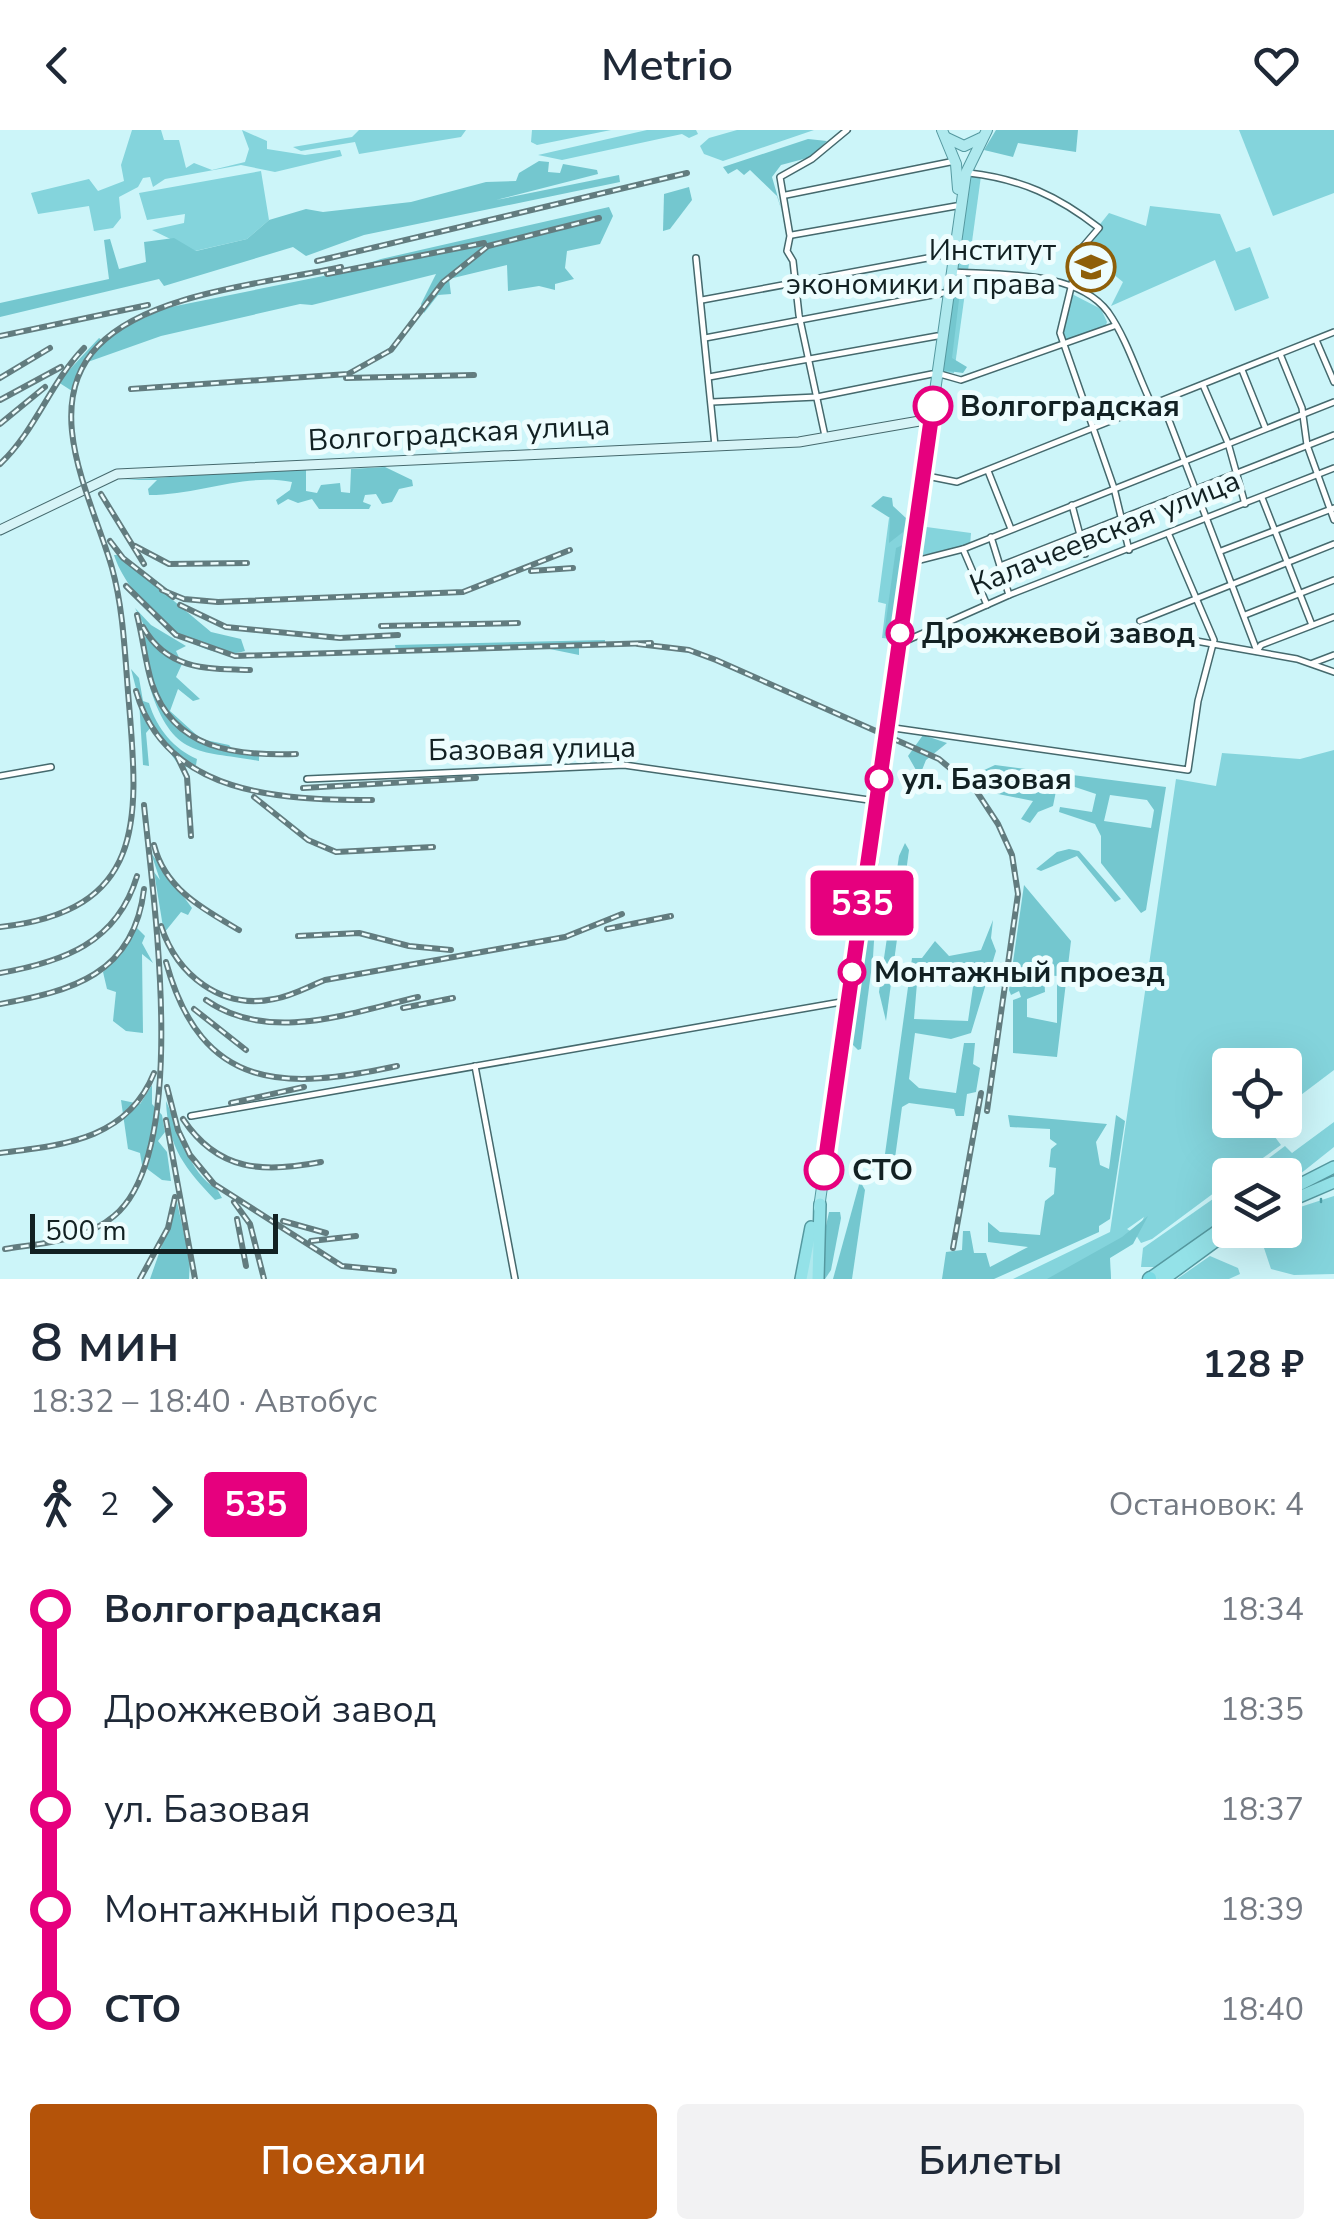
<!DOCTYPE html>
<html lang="ru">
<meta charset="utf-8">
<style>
:root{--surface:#fff;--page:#f2f2f3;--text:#1f2937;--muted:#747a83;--accent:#b45309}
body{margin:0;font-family:"Nunito Sans",sans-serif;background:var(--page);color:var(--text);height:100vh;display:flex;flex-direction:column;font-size:38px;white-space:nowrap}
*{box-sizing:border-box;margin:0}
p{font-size:32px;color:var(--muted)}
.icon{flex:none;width:55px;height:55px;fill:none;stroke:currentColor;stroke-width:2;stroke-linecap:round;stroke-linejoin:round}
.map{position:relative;height:1149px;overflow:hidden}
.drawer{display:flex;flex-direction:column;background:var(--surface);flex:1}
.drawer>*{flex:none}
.badge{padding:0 20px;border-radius:8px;font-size:35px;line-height:65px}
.tools{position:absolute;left:1212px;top:918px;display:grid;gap:20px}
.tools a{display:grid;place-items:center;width:90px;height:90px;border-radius:10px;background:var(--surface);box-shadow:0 10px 40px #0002;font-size:50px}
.scale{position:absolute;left:30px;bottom:25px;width:248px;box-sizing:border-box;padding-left:10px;border:5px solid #122123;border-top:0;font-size:28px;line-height:35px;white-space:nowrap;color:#122123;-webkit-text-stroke:8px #edfdfe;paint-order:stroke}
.map>.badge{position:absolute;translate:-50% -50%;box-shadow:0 0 0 5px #fff}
.legs{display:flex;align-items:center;gap:15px;height:110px;padding:0 30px;font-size:32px}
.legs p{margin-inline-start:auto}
.headline{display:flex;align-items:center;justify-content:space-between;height:170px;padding:0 30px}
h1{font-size:55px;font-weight:600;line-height:75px}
.primary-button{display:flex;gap:20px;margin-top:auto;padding:20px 30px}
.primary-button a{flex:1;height:115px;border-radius:10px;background:var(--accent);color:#fff;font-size:40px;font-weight:600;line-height:115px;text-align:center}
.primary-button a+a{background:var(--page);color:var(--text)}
ul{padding:0 30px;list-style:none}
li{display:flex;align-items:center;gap:35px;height:100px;font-size:38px}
li i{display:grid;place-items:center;width:15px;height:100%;margin:0 12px;background:currentColor}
li i::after{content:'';width:25px;height:25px;margin:-12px;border:8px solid;border-radius:50%;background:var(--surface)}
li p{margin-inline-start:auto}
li:first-child i{background:linear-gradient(#0000 50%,currentColor 0)}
li:last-child i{background:linear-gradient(currentColor 50%,#0000 0)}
header{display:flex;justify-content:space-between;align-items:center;height:130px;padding:0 30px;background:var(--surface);font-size:45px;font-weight:600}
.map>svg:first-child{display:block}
.green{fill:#84d4dc}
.forest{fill:#74c7cf;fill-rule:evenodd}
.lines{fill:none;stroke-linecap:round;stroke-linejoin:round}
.stream{stroke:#4da0a9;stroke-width:2.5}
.minor-casing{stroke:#45696d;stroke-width:8}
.secondary-casing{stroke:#45696d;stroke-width:11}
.primary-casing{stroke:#5599a0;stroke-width:12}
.trunk-casing{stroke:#5599a0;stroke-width:14}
.motorway-casing{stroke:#5599a0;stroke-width:15}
.minor{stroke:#fff;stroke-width:5}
.secondary{stroke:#d7f4f7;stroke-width:9}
.primary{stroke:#afe9ee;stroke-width:10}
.trunk{stroke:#94e2e8;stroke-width:11}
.motorway{stroke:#79dae3;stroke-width:12}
.rail-casing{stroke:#627c7f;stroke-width:6}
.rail{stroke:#edfdfe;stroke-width:2.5;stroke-dasharray:8;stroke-linecap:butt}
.line-1-casing{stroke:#fff;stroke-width:22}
.line-1{stroke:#e6007e;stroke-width:15}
.stop-1-dot{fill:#fff;stroke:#e6007e;stroke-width:5}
.labels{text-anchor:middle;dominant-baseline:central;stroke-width:10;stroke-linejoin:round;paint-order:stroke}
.poi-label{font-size:30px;fill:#122123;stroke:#edfdfe;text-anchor:end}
.stop-label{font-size:30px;font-weight:bold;fill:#122123;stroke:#edfdfe;text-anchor:start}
.street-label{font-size:30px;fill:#122123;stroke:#edfdfe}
</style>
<header><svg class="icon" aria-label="back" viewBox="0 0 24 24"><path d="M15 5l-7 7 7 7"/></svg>Metrio<svg class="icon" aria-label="heart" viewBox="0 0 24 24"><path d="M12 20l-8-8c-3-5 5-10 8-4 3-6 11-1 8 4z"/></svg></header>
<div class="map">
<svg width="1334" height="1149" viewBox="0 0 1334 1149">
<rect width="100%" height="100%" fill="#ccf5f9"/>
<g class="green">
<path d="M 132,0 L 161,0 L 164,10 L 179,10 L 186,38 L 194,33 L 212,40 L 245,32 L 249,19 L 242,0 L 267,11 L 267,19 L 305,25 L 340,20 L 342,26 L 275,42 L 241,35 L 165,49 L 153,57 L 150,47 L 143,48 L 138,57 L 119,67 L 121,88 L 113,98 L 94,101 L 89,76 L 38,84 L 31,63 L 89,49 L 98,61 L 124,51 L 121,35 Z"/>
<path d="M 359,0 L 466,0 L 461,7 L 359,24 L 355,12 L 301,21 L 293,17 L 352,7 Z"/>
<path d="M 532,0 L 611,0 L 537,15 L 531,12 Z"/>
<path d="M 647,0 L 696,0 L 698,4 L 689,8 L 682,4 L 562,30 L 538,25 Z"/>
<path d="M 737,0 L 814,0 L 723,31 L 704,24 L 700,16 L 709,8 Z"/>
<path d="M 1239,0 L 1334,0 L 1334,63 L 1273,86 Z"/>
<path d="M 261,41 L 269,90 L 247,109 L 195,121 L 152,100 L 184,93 L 185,84 L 147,90 L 139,63 Z"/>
<path d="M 969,44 L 981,46 L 954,243 L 941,242 Z"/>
<path d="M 1150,76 L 1220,84 L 1236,122 L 1250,117 L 1269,168 L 1235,181 L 1215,130 L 1111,176 L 1123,152 L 1081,118 L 1109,83 L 1146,96 Z"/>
<path d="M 1070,163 L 1101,179 L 1107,192 L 1104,200 L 1066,214 L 1063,202 Z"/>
<path d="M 889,388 L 909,391 L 893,509 L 882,508 L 886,474 L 878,472 Z"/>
<path d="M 919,396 L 971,403 L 970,416 L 917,426 L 914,423 Z"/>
<path d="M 1334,620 L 1334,940 L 1285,977 L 1285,935 L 1230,935 L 1230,990 L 1269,990 L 1265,994 L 1281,1015 L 1239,1045 L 1230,1045 L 1230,1051 L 1152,1109 L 1141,1113 L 1136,1105 L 1144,1087 L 1127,1099 L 1132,1102 L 1109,1127 L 1111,1149 L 1013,1149 L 1110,1102 L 1176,649 L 1216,656 L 1222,623 L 1300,629 Z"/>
<path d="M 1334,992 L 1334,1017 L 1285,1056 L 1285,1045 L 1246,1045 L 1285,1016 L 1292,1023 Z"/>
<path d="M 1230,1057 L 1230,1087 L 1157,1137 L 1141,1137 L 1143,1118 Z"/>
<path d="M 1334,1066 L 1334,1144 L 1294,1145 L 1271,1139 L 1258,1100 L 1285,1100 L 1285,1082 Z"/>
<path d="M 1210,1126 L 1238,1138 L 1240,1144 L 1229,1149 L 1177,1149 Z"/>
</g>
<g class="forest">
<path d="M 996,0 L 1078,0 L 1076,22 L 1018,13 L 1013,27 L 984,20 Z"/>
<path d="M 808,9 L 827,11 L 811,27 L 781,35 L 772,47 L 783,85 L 777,66 L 750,40 L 744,45 L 737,39 L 728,44 L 723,37 Z"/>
<path d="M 539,31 L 549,32 L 548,42 L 560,43 L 563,34 L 597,40 L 598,44 L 496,70 L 619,45 L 620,52 L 364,105 L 306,126 L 293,117 L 164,156 L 159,149 L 0,187 L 0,173 L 109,149 L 104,110 L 110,109 L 119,139 L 146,132 L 144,112 L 174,108 L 196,121 L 247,109 L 269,90 L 306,79 L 323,82 L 411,72 L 486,52 L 516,51 L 519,43 Z"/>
<path d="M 689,57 L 692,70 L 670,99 L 663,101 L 664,64 Z"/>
<path d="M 609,77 L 613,86 L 600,114 L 567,121 L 565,138 L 574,149 L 555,154 L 555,160 L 539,156 L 508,161 L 507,135 L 449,149 L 451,164 L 438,165 L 424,183 L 421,174 L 436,144 L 312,175 L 300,174 L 161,206 L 82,234 L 72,261 L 58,252 L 99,208 L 105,212 L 124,197 L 166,178 L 343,142 L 381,129 Z"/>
<path d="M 956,144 L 962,145 L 952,228 L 967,237 L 963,243 L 941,240 Z"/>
<path d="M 385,337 L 412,350 L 413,356 L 399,359 L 392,372 L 382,374 L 376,364 L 365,365 L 363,372 L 371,375 L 369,379 L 319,379 L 312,369 L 298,373 L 288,369 L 278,375 L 276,370 L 290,360 L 292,352 C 242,343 200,365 149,365 L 148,359 L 157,350 L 124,350 L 306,338 L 306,361 L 317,363 L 321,355 L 340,353 L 341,362 L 350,363 L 351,339 Z"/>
<path d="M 883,366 L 892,368 L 893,376 L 907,389 L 903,402 L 889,413 L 890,388 L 871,376 Z"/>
<path d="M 905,414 L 892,506 L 888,508 L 884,505 L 896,418 Z"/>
<path d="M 114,425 L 119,425 L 211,502 L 241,509 L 245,521 C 195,537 127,467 114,425 Z"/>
<path d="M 135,478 L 151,495 L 186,516 L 176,521 L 182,534 L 176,547 L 200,569 L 193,571 L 178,559 L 170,581 L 201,609 L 229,615 L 235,622 L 259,625 L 259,631 C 199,620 173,629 150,558 L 153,555 L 144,508 L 149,505 Z"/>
<path d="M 605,510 L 605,515 L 579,516 L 579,525 L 540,517 L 396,521 L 395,515 Z"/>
<path d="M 131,539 L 139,548 L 143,571 L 149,573 C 157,599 174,619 197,629 L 196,635 L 181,638 L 151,597 L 146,603 L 149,636 L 143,635 L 139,570 Z"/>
<path d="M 923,605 L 947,613 L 926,630 L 922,640 L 916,640 L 908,626 Z"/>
<path d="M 995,635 L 1166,657 L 1146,780 L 1141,783 L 1101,733 L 1101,706 L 1095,694 L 1059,682 L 1060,677 L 1092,682 L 1096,664 L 1063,653 L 1057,656 L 1053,676 L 1038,682 L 1030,693 L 1021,689 L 1033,671 L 998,664 L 981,652 L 980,642 ZM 1110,665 L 1147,670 L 1154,680 L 1151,698 L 1104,691 Z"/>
<path d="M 881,703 L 873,827 L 861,919 L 858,920 L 847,909 L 876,704 Z"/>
<path d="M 905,713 L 909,720 L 886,891 L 879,862 L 899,726 Z"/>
<path d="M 1069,719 L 1079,721 L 1121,769 L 1115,772 L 1077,726 L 1041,741 L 1036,739 L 1057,722 Z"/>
<path d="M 151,723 L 192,778 L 188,785 L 181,782 L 164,803 L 154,742 L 160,750 Z"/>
<path d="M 1024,755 L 1071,811 L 1057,927 L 1013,923 L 1013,870 L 1021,867 L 1019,861 L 1011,865 L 1009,860 ZM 1044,845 L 1057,846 L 1057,893 L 1027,887 L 1027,869 L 1045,862 Z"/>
<path d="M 993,790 L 991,808 L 996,821 L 971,903 L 951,909 L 915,903 L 909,949 L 919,958 L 956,963 L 964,913 L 975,913 L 973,934 L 980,938 L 976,962 L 967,964 L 964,986 L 956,986 L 954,979 L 909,973 L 902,977 L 895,1028 L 889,1029 L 885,1024 L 912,828 L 922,828 L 935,811 L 949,826 L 981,820 ZM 918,841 L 974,850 L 968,891 L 914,889 Z"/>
<path d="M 137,798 L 145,806 L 142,813 L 153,833 L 142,824 L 143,903 L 126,901 L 113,891 L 116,862 L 107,859 L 103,842 Z"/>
<path d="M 152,955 L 152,974 L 162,985 L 165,1002 L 158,1011 L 167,1022 L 171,1051 L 162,1050 L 142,1035 L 140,1023 L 128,1019 L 121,970 L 140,974 Z"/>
<path d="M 166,971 C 179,999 188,1043 217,1059 L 222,1068 L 215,1070 C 186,1039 168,1019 166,971 Z"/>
<path d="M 1008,985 L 1107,994 L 1096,1012 L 1100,1035 L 1109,1039 L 1116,985 L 1125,991 L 1110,1089 L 1099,1096 L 1099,1102 L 994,1149 L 942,1149 L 946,1122 L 962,1120 L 963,1101 L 970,1101 L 974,1123 L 986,1123 L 990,1137 L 1028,1117 L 988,1112 L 988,1092 L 1000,1102 L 1040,1105 L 1045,1071 L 1054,1064 L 1056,1038 L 1049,1037 L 1051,1019 L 1057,1014 L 1050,1009 L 1050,999 L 1010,997 Z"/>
<path d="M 860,1051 L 865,1060 L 852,1149 L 833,1149 Z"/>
<path d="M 177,1072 L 190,1131 L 189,1149 L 150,1149 Z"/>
<path d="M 829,1082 L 840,1082 L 841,1088 L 831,1140 L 825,1149 L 824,1105 Z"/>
<path d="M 1148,1086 L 1133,1114 L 1110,1128 L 1111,1149 L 1047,1149 L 1122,1107 Z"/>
</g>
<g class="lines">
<g class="stream">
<path d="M 1321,1069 L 1321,1072"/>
<path d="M 1296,1077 L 1299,1080"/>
</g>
<g class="minor-casing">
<g id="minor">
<path d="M 969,43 C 1021,49 1058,66 1099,98 L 1080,120 L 1060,203 L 1114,358 L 1129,420"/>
<path d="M 786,65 L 955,31"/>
<path d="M 792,105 L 956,76"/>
<path d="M 696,128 L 715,316"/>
<path d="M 952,142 C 999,145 1077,140 1108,182 C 1127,209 1138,246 1152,275"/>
<path d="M 702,170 L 949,124"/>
<path d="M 705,208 L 943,163"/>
<path d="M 1316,210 L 1334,252"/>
<path d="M 1280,224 L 1302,278 L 1307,315 L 1334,390"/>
<path d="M 1242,240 L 1265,297"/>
<path d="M 940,244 L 961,250 L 1114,196"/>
<path d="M 709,247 L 937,206"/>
<path d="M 1203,255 L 1228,313 L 1245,374"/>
<path d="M 712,272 L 817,267 L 932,244"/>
<path d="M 1162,272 L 1257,521 L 1261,515 L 1334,487"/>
<path d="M 825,306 L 799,185 L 793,131 L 787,121 L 790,106 L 780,47 L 812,29 L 847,0"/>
<path d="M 988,341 L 1011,399"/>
<path d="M 922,345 L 957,352 L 1334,202"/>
<path d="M 1262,368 L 1312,495"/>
<path d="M 1072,375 L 1085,424"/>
<path d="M 991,407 L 1009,465"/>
<path d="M 963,419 L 987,475"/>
<path d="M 1221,421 L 1334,378"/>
<path d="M 912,432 L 963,419 L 1334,272"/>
<path d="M 1000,436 L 1334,305"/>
<path d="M 1245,485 L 1334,450"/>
<path d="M 1140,491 L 1334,414"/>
<path d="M 1196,511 L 1297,529 L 1334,542"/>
<path d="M 901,513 L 1009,465 L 1334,338"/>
<path d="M 1313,533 L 1334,525"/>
<path d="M 887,597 L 1188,640 L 1198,571 L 1214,510 L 1169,405"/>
<path d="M 0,646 L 51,637"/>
<path d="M 307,649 L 624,635 L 876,671"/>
<path d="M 475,936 L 515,1149"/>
<path d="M 191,986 L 847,871"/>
</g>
</g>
<g class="secondary-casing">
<path id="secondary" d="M 0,400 L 117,344 L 799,312 L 931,289"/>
</g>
<g class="primary-casing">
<g id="primary">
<path d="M 942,0 L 956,34 L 958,59"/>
<path d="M 947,8 L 964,16 L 981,8"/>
<path d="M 819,1078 L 966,43 L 987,0"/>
<path d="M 809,1149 L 815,1105"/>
</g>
</g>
<g class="trunk-casing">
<g id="trunk">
<path d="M 1285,1062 L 1334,1037"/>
<path d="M 1285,1073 L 1334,1052"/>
<path d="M 801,1149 L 811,1097"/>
<path d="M 818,1149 L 820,1074"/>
<path d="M 1149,1149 L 1230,1092"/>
<path d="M 1164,1149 L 1228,1102"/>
</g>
</g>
<g class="motorway-casing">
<path id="motorway" d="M 1149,1149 L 1150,1148"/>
</g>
<use href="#minor" class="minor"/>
<use href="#secondary" class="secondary"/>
<use href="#primary" class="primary"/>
<use href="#trunk" class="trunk"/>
<use href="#motorway" class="motorway"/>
<g class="rail-casing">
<g id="rail">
<path d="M 317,131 L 687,43"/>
<path d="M 327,144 L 484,113"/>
<path d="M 0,206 L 148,175"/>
<path d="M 0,248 L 50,218"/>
<path d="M 346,248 L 474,245"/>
<path d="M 131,259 L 348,244 L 391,220 L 443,152 L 488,116 L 599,88"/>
<path d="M 0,270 L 61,237"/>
<path d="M 0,294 L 45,257"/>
<path d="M 0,334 C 36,300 50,253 84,218"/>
<path d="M 101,364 L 144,434"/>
<path d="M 110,411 L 123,428 L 173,467"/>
<path d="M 135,416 L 169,434 L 247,433"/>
<path d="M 531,441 L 573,438"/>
<path d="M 126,456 L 176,505 L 235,526 L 651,513"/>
<path d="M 162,460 L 184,469 L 218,472 L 463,462 L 570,420"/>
<path d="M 180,475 L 226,497 L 340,508 L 398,505"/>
<path d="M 137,485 C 143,508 145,532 152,554 C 174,620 236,626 296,624"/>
<path d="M 381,496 L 518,493"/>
<path d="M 143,497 C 167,540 207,539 250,540"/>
<path d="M 638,514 L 689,520 L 716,530 L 939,629 L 975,659 L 998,694 L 1012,725 L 1018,764 L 987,981"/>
<path d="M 136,561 C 166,666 282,670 372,670"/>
<path d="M 177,626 L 187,647 L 191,706"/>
<path d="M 303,658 L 476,648"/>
<path d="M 254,667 L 308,710 L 336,722 L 433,717"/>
<path d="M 154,715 C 165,759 203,779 239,800"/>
<path d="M 161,796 C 177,845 221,880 274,869 C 292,866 307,857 325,850 L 565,807 L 622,784"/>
<path d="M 0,797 C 145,781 139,692 129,574 C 125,529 124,481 112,438 C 93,371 39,277 98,216 C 150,162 270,153 341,137"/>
<path d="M 607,799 L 671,786"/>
<path d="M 298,806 L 359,803 L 409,816 L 451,820"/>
<path d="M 166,832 C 202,963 286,960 397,936"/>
<path d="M 0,843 C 63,832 117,813 137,746"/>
<path d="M 206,870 C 269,914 350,883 418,867"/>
<path d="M 0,874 C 71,861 134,845 144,759"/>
<path d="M 403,878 L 453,868"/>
<path d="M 194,879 L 246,920"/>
<path d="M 167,957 L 178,1000 L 190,1025 L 214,1054 L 342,1136 L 394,1141"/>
<path d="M 231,973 L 304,957"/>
<path d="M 183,989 C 218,1042 264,1043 321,1032"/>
<path d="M 166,990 L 195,1149"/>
<path d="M 0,1023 C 63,1015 127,1010 154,943"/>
<path d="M 234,1072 L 250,1094 L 264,1149"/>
<path d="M 237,1089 L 246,1136"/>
<path d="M 283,1091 L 326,1103"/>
<path d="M 311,1111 L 356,1106"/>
<path d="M 953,1118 L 981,963"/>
<path d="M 5,1119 C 42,1113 85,1111 114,1086 C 191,1022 153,768 144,675"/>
<path d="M 140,1149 L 168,1098 L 175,1067"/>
</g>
</g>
<use href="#rail" class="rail"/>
</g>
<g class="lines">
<g class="line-1-casing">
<path id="line-1" d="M 824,1040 L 933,276"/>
</g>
<use href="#line-1" class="line-1"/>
</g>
<defs>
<g id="university-ring" transform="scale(2.5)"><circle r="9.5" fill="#edfdfe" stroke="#8e5f09" stroke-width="1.5"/><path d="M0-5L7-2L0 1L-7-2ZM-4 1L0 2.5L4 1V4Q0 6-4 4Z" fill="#8e5f09"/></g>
</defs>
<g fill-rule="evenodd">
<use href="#university-ring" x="1091" y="137"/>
</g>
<g class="stop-1-dot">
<circle cx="933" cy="276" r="18"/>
<circle cx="900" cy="503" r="12"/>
<circle cx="879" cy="649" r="12"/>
<circle cx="852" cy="842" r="12"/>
<circle cx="824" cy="1040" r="18"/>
</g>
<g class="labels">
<g class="poi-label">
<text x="1056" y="120">Институт<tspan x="1056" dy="34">экономики и права</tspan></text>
</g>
<g class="stop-label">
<text x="960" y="276">Волгоградская</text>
<text x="922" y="503">Дрожжевой завод</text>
<text x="902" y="649">ул. Базовая</text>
<text x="874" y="842">Монтажный проезд</text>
<text x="852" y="1040">СТО</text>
</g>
<g class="street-label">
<text transform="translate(459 303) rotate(-3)">Волгоградская улица</text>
<text transform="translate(1105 403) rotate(-22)">Калачеевская улица</text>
<text transform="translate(532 619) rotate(-1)">Базовая улица</text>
</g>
</g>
</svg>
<div class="tools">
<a><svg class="icon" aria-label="locate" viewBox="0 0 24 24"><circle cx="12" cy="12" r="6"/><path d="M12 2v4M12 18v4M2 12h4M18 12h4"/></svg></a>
<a><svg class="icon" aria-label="layers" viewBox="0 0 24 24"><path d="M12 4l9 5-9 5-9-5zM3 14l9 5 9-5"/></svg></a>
</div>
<div class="scale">500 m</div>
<b class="badge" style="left:862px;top:773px;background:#e6007e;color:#fff">535</b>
</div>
<section class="drawer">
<div class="headline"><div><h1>8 мин</h1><p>18:32 – 18:40 · Автобус</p></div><b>128 ₽</b></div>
<div class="legs"><svg class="icon" aria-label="walk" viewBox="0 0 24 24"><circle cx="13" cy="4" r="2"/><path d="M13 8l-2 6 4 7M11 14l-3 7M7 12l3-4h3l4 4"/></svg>2<svg class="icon" aria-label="forward" viewBox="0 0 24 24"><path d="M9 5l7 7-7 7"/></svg><b class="badge" style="background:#e6007e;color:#fff">535</b><p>Остановок: 4</p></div>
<ul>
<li><i style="color:#e6007e"></i><b>Волгоградская</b><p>18:34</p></li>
<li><i style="color:#e6007e"></i><span>Дрожжевой завод</span><p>18:35</p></li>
<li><i style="color:#e6007e"></i><span>ул. Базовая</span><p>18:37</p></li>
<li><i style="color:#e6007e"></i><span>Монтажный проезд</span><p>18:39</p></li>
<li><i style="color:#e6007e"></i><b>СТО</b><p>18:40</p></li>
</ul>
<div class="primary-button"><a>Поехали</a><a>Билеты</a></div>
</section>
